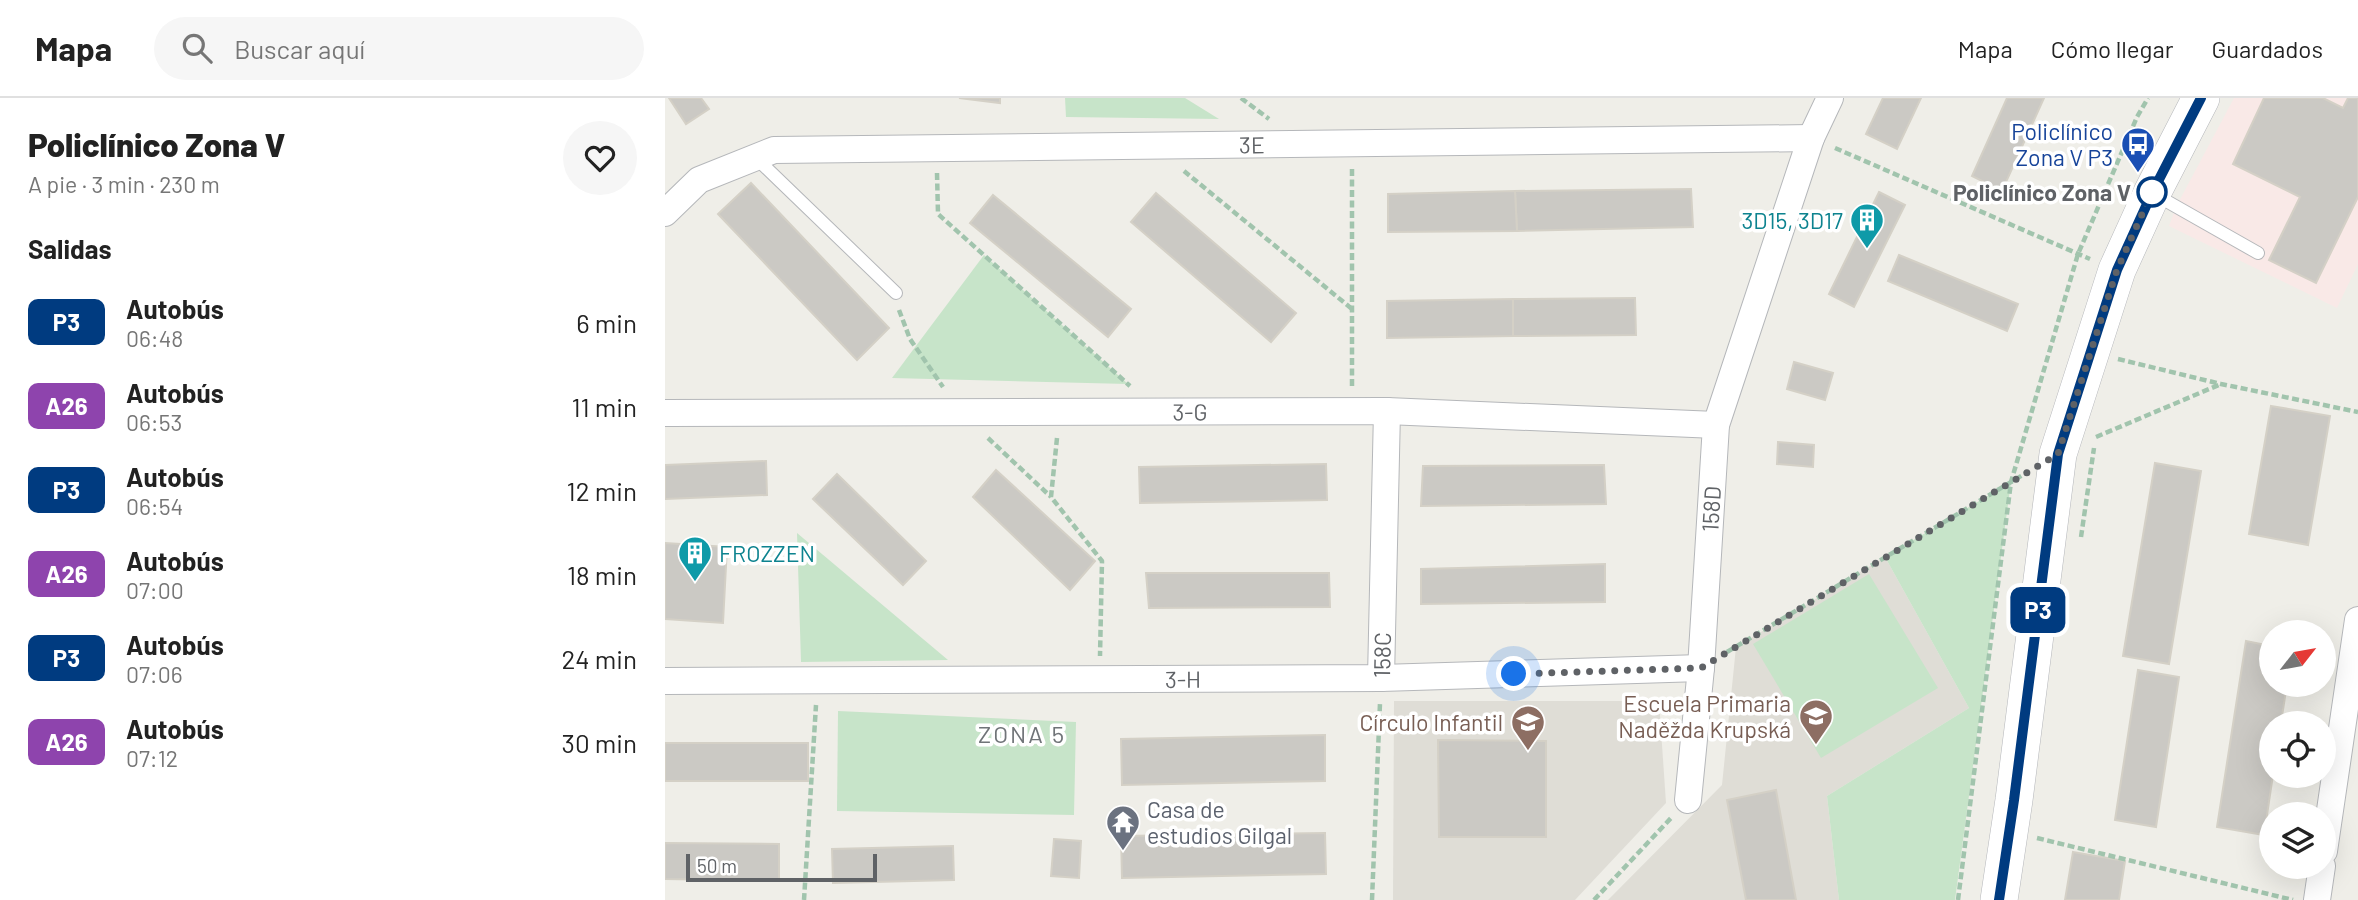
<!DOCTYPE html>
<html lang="es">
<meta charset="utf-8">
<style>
:root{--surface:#fff;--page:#f6f6f6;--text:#222;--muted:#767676;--line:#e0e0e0}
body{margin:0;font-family:Barlow,sans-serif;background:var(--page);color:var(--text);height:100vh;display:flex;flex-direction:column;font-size:26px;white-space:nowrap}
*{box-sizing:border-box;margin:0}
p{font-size:23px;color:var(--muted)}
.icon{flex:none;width:38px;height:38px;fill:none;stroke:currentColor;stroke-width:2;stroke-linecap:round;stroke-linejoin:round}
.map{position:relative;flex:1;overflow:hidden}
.side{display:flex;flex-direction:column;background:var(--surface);width:665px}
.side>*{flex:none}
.badge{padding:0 14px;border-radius:10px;font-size:24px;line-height:46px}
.needle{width:46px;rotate:59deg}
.fabs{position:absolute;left:1594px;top:522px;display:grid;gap:14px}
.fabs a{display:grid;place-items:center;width:77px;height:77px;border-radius:50%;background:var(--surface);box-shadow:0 7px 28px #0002;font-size:35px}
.scale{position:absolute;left:21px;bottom:18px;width:191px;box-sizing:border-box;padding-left:7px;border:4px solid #5f6266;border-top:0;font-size:19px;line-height:24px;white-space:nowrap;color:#5f6266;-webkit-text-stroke:5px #fff;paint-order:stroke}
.you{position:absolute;width:35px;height:35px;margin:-18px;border:5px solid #fff;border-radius:50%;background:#1a73e8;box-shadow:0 0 0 10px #1a73e833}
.map>.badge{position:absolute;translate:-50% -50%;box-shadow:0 0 0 4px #fff}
h2{padding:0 28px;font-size:26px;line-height:63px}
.round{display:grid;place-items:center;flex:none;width:74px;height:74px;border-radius:37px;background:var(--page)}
.headline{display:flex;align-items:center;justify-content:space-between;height:119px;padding:0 28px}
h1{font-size:33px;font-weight:800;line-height:52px}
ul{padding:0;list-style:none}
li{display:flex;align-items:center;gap:21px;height:84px;padding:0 28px}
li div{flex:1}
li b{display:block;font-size:26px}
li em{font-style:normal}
li .badge{min-width:77px;font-weight:700;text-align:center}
header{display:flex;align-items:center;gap:42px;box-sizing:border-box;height:98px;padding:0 35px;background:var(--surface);border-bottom:2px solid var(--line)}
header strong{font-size:33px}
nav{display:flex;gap:38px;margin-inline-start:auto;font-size:24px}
.search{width:490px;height:63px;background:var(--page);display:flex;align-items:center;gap:18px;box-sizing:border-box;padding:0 24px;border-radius:38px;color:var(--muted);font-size:26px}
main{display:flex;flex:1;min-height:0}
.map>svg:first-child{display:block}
.education{fill:#dfddd6}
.medical{fill:#f9e9e7}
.green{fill:#c7e4c9}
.building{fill:#cbc9c4;stroke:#d4d0c6;stroke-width:2}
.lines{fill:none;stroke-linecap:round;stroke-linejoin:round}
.service-casing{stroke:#b5b7ba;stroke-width:14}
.minor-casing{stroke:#b5b7ba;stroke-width:28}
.secondary-casing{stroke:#b4b6ba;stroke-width:38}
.path{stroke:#a1c4ad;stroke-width:4.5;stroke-dasharray:7 3.5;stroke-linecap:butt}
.service{stroke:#fff;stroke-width:12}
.minor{stroke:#fff;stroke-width:26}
.secondary{stroke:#fff;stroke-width:37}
.line-casing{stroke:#fff;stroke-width:16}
.line{stroke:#003b80;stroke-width:10}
.walk{stroke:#5f6266;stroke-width:7;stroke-dasharray:0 12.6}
.stop-dot{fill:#fff;stroke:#003b80;stroke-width:3.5}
.labels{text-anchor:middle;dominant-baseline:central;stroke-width:7;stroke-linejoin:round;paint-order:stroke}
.transit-label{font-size:23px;fill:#164399;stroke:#fff;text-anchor:end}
.street-label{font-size:23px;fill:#5f6266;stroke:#fff}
.stop-label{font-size:23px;font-weight:bold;fill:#5f6266;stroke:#fff;text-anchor:end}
.culture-label{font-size:23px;fill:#0d838f;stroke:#fff;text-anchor:end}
.education-label{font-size:23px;fill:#785e54;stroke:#fff;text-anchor:end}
.worship-label{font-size:23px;fill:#5b616d;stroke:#fff;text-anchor:start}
.neighbourhood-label{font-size:24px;letter-spacing:2px;fill:#707478;stroke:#fff}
</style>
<header>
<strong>Mapa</strong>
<div class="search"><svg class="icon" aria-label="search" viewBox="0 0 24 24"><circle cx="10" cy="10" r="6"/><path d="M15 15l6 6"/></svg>Buscar aquí</div>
<nav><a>Mapa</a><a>Cómo llegar</a><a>Guardados</a></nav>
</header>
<main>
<section class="side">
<div class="headline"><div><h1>Policlínico Zona V</h1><p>A pie · 3 min · 230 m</p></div><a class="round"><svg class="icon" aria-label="heart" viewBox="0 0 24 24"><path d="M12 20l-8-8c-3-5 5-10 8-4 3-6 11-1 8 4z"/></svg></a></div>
<h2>Salidas</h2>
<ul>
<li><span class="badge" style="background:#003b80;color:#fff">P3</span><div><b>Autobús</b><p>06:48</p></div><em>6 min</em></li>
<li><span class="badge" style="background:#8e44ad;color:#fff">A26</span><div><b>Autobús</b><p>06:53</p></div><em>11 min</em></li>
<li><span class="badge" style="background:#003b80;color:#fff">P3</span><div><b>Autobús</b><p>06:54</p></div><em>12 min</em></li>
<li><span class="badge" style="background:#8e44ad;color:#fff">A26</span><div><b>Autobús</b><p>07:00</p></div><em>18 min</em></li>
<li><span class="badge" style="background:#003b80;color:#fff">P3</span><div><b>Autobús</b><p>07:06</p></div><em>24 min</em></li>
<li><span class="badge" style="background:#8e44ad;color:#fff">A26</span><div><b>Autobús</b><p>07:12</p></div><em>30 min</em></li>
</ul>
</section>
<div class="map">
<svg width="1693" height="802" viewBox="0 0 1693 802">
<rect width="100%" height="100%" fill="#efeee8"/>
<g class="education">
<path d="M 1220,459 L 1304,610 L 1162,698 L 1174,802 L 943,802 L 1057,687 L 1071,549 Z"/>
<path d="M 729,603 L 994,603 L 1001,705 L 910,802 L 728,802 Z"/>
</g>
<path class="medical" d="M 1569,0 L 1693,0 L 1693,166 L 1672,210 L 1504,128 L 1511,109 Z"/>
<g class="green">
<path d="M 400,0 L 520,0 L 554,21 L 401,19 Z"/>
<path d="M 319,157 L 463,286 L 227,280 Z"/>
<path d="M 1346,384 L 1290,802 L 1174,802 L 1162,698 L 1304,610 L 1220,459 Z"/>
<path d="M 132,435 L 283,562 L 136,564 Z"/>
<path d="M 1204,476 L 1273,590 L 1156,660 L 1088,546 Z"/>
<path d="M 173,613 L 411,624 L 409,717 L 172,713 Z"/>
</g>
<g class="building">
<path d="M 4,0 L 36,0 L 44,11 L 21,26 Z"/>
<path d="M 294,0 L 335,0 L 335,5 Z"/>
<path d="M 1218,0 L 1256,0 L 1232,51 L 1201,36 Z"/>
<path d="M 1342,0 L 1379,0 L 1337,93 L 1307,78 Z"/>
<path d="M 1599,0 L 1658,0 L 1678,10 L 1683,0 L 1693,0 L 1693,99 L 1651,185 L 1604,162 L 1635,99 L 1568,66 Z"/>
<path d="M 86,85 L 224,230 L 192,262 L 53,116 Z"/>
<path d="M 1026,91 L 1028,129 L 852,133 L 850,93 Z"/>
<path d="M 850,93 L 852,133 L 723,134 L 723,96 Z"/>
<path d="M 1214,94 L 1240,107 L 1189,209 L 1164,196 Z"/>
<path d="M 491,95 L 631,215 L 606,244 L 466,124 Z"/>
<path d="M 328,97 L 466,211 L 443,239 L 305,125 Z"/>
<path d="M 1234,157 L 1353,206 L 1342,233 L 1223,183 Z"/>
<path d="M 970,200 L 971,237 L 848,238 L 848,201 Z"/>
<path d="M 848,201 L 848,238 L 722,240 L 722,203 Z"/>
<path d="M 1129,264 L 1168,275 L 1160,302 L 1122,291 Z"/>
<path d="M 1606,308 L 1665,318 L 1643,447 L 1584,436 Z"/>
<path d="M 1113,344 L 1149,347 L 1148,369 L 1112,366 Z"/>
<path d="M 101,363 L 102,397 L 0,401 L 0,367 Z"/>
<path d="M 1490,365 L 1536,373 L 1504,566 L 1458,558 Z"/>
<path d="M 661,366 L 662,402 L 475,405 L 474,369 Z"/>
<path d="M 939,367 L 941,406 L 756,408 L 758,368 Z"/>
<path d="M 331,372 L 430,463 L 405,492 L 308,399 Z"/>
<path d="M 172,376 L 261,463 L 238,487 L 148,401 Z"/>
<path d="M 0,445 L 62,449 L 58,525 L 0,521 Z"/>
<path d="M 940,466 L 940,504 L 756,506 L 756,471 Z"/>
<path d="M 481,475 L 664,475 L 665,509 L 484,510 Z"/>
<path d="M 1581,543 L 1606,548 L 1606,586 L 1622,586 L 1616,625 L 1606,625 L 1608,677 L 1599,737 L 1552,729 Z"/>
<path d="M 1473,572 L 1514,579 L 1491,729 L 1450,722 Z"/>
<path d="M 660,637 L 660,683 L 457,687 L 456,641 Z"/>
<path d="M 773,642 L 881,643 L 881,739 L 774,739 Z"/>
<rect x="0" y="645" width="143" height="38"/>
<path d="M 1111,692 L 1131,802 L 1081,802 L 1062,702 Z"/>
<path d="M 660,735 L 661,776 L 457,780 L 456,738 Z"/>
<path d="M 389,741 L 416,743 L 414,780 L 386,778 Z"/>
<path d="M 0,745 L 114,746 L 114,783 L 0,781 Z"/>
<path d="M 288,748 L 289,782 L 168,785 L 167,751 Z"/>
<path d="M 1408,754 L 1460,763 L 1454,802 L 1400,802 Z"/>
</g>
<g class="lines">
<g class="service-casing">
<g id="service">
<path d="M 91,60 L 231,195"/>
<path d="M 1489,96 L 1593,155"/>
</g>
</g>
<g class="minor-casing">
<g id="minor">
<path id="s1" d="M 0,115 L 34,82 L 109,52 L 1146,40"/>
<path id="s2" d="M 0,315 L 722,313 L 1051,327"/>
<path id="s3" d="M 716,580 L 722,313"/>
<path id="s4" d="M 0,583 L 716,580 L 1036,570"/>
<path id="s5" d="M 1023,702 L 1036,570 L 1051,327 L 1146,40 L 1165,0"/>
<path d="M 1659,753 L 1693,522"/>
<path d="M 1652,802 L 1657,768"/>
</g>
</g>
<g class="secondary-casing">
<path id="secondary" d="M 1334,802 L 1349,702 L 1393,356 L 1452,172 L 1487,95 L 1536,0"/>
</g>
<g class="path">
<path d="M 576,0 L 604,21"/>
<path d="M 1170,50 L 1425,161"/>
<path d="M 687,71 L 687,289"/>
<path d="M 519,73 L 687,211"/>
<path d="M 272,75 L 273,116 L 465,288"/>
<path d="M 234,212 L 245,241 L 278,289"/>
<path d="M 1453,261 L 1556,286 L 1693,314"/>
<path d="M 1431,339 L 1556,286"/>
<path d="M 323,340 L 385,398"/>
<path d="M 392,340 L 386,399 L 437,463 L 435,558"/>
<path d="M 1416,439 L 1429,350"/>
<path d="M 1062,554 L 1361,375"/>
<path d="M 1372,740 L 1628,802"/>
<path d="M 139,802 L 151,607"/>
<path d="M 707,802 L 715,605"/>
<path d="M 929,802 L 1006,720"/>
<path d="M 1293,802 L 1346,384 L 1413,156 L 1472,19 L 1483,0"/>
</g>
<use href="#service" class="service"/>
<use href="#minor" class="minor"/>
<use href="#secondary" class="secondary"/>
</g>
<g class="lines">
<g class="line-casing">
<path id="line" d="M 1334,802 L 1349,702 L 1393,356 L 1452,172 L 1487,95 L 1536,0"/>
</g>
<use href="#line" class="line"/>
<path class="walk" d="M 849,576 L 1036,570 L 1393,356 L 1452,172 L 1487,94"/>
</g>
<defs>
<g id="bus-pin" transform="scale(1.75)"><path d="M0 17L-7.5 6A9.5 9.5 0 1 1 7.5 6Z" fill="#1a4fb4" stroke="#fff"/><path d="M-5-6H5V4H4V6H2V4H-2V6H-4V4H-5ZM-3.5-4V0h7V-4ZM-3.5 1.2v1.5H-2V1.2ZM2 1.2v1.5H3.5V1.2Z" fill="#fff"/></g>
<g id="building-pin" transform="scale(1.75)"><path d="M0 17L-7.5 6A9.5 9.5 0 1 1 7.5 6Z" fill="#0f9aa8" stroke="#fff"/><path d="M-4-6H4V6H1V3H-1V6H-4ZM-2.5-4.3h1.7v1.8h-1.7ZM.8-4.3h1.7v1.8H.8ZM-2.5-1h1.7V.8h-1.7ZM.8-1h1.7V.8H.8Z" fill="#fff"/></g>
<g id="school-pin" transform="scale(1.75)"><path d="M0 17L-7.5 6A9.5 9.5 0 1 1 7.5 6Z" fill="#8d6e63" stroke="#fff"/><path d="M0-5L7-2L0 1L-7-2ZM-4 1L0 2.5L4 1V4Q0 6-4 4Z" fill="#fff"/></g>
<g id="temple-pin" transform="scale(1.75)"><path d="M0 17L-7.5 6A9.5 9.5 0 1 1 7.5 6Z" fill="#6b7280" stroke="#fff"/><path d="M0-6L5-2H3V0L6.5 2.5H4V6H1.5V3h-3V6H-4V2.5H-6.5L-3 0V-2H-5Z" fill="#fff"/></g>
</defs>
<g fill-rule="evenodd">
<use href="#bus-pin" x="1473" y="46"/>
<use href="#building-pin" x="1202" y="122"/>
<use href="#building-pin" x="30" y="455"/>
<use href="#school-pin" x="1151" y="618"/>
<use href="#school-pin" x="863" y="624"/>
<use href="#temple-pin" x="458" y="724"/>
</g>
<circle class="stop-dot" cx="1487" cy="94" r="14"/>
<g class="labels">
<g class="transit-label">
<text x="1448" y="33">Policlínico<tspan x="1448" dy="26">Zona V P3</tspan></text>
</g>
<g class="street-label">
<text stroke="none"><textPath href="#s1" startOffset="606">3E</textPath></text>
<text stroke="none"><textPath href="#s2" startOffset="525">3-G</textPath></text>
<text stroke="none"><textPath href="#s5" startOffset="292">158D</textPath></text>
<text stroke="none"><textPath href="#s3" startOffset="23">158C</textPath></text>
<text stroke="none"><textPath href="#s4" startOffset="518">3-H</textPath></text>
</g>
<g class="stop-label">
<text x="1466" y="94">Policlínico Zona V</text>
</g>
<g class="culture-label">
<text x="1178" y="122">3D15, 3D17</text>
<text x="54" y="455" text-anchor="start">FROZZEN</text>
</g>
<g class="education-label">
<text x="1126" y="605">Escuela Primaria<tspan x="1126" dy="26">Naděžda Krupská</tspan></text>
<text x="838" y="624">Círculo Infantil</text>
</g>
<g class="worship-label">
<text x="482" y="711">Casa de<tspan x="482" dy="26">estudios Gilgal</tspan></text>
</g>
<g class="neighbourhood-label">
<text x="357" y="635">ZONA 5</text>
</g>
</g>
</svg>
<div class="fabs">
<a><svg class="needle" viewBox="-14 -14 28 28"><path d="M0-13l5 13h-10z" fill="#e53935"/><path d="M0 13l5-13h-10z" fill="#767676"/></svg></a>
<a><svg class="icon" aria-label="locate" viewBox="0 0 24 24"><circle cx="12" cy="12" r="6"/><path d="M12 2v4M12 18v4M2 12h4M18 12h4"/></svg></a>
<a><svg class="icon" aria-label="layers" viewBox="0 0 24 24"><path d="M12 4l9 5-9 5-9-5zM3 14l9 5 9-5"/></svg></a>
</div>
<div class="scale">50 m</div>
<div class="you" style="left:849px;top:576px"></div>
<b class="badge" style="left:1373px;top:512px;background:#003b80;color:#fff">P3</b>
</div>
</main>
